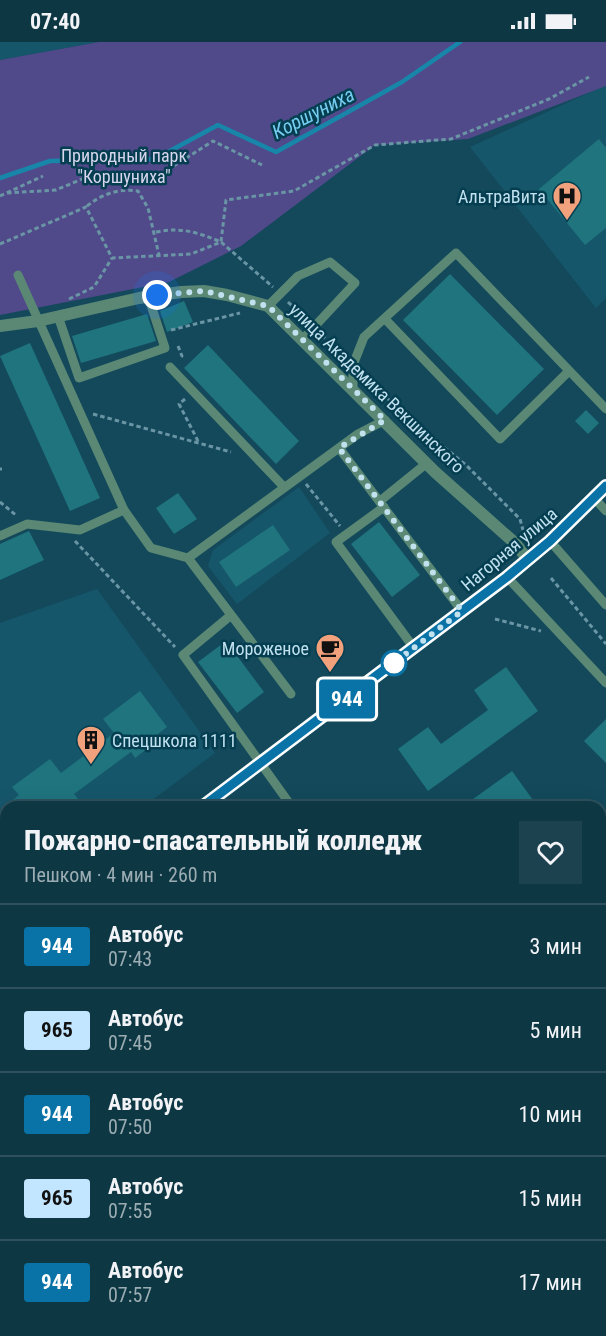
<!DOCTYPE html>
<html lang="ru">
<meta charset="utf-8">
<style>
:root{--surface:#0e3744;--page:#1c424f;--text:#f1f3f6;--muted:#9bacb2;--line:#2e515d}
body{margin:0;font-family:"Roboto Condensed",sans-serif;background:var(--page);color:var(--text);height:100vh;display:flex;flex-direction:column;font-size:22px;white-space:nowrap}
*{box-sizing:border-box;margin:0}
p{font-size:20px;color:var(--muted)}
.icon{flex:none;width:33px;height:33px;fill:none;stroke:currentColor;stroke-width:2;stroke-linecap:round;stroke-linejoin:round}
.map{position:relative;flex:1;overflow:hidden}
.drawer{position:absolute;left:0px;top:759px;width:606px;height:536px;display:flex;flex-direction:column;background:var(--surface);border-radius:18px 18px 0 0;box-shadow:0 6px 24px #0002,0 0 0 2px var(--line)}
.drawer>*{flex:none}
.badge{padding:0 12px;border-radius:4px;font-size:21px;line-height:39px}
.you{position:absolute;width:30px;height:30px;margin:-15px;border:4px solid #fff;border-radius:50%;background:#1a73e8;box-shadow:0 0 0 9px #1a73e833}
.map>.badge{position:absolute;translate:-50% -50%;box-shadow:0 0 0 3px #fff}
.round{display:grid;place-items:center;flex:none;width:63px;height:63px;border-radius:0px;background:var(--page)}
.headline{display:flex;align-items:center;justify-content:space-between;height:102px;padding:0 24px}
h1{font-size:28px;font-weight:800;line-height:45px}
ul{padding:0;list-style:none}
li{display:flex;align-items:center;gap:18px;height:84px;padding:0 24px;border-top:2px solid var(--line)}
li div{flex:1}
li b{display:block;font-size:22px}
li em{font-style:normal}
li .badge{min-width:66px;font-weight:700;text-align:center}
.status{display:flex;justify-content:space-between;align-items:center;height:42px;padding:0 30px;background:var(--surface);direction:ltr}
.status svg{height:16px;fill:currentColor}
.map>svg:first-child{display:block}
.built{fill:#16566b}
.park{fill:#504a8b}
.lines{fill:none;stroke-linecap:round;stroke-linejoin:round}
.stream{stroke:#1886a9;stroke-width:4.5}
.building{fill:#1f747e}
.path{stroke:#6a95a5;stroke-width:3;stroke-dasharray:4.5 3;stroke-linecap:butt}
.service{stroke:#5a8874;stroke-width:9}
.minor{stroke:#5a8874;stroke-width:12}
.tertiary{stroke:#5a8874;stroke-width:12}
.line-casing{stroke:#fff;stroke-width:14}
.line{stroke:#0973a7;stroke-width:9}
.walk{stroke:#c1e1ef;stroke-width:6;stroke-dasharray:0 10.8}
.stop-dot{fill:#fff;stroke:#0973a7;stroke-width:3}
.labels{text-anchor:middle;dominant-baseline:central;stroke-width:5;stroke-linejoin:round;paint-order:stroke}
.park-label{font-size:18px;fill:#d6d6ed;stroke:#043e50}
.poi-label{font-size:18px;fill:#c1e1ef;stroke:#043e50;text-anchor:end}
.street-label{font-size:18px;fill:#c1e1ef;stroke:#043e50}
.water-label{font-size:20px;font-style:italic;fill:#77cdf0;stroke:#043e50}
</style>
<div class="status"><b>07:40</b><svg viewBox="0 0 49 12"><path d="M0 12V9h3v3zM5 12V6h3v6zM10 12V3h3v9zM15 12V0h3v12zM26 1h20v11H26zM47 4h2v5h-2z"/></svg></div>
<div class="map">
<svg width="606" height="1294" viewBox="0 0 606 1294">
<rect width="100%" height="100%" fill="#13495b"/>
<g class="built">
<path d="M 0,0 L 99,0 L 0,18 Z"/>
<path d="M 606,43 L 606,256 L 596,266 L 470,105 Z"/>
<path d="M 299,445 L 330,491 L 237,562 L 208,524 L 213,508 Z"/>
<path d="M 97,547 L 215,711 L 143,765 L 6,765 L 6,867 L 0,871 L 0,581 Z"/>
</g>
<g class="park">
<path d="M 99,0 L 606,0 L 606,44 L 468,97 L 375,103 L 241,204 L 169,240 L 0,273 L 0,18 Z"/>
<rect x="23" y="1289" width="25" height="5"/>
</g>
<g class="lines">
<path class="stream" d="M 0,136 L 50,119 L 155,117 L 218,83 L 276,110 L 402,40 L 460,0"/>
</g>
<g class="building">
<path d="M 599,97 L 606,106 L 606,186 L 585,203 L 539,147 Z"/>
<path d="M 450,232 L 544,327 L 497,373 L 403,278 Z"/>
<path d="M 184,259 L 193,280 L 167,290 L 160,269 Z"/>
<path d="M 147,272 L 156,299 L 81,321 L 72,294 Z"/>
<path d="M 30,301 L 100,456 L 70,469 L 0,314 Z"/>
<path d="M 208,303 L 299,399 L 276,422 L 184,326 Z"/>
<path d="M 586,368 L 599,381 L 588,392 L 575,379 Z"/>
<path d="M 178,451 L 197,477 L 174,492 L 156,466 Z"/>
<path d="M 379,480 L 420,533 L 392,555 L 351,502 Z"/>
<path d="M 273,483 L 290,508 L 236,545 L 219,520 Z"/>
<path d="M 29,489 L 44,518 L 0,538 L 0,502 Z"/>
<path d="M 226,599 L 264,650 L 237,671 L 198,620 Z"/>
<path d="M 506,625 L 538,669 L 428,749 L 398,707 L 428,685 L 441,702 L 488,668 L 474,648 Z"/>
<path d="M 140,649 L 167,685 L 154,695 L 157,699 L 135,716 L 131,710 L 74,752 L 79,758 L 70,765 L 3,765 L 19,753 L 12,745 L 50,717 L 61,731 L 114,691 L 103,677 Z"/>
<path d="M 606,677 L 606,721 L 584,699 Z"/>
<path d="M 512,729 L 538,765 L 462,765 Z"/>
</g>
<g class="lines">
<g class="path">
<path d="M 7,151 L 56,148 L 94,132 L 158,134 L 213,99 L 262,123"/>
<path d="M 0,154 L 43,134"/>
<path d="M 87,164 C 102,152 119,146 138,149 L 148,166 L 159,213"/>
<path d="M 156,190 C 181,185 197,190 221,200 L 226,158 L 294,149 L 375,103 L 451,97 L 549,57 L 589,35"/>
<path d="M 0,202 L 86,165 L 112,216 L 191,212 L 221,200 L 273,245"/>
<path d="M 69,257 L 94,245 L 112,216"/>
<path d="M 288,260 L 305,276"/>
<path d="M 171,288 L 240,271"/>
<path d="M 322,293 L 344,314"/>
<path d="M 178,304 L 182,314 L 179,317"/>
<path d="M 366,335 L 400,369 L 466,423 L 520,477 L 523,488"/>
<path d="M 185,357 L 179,362 L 199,401"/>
<path d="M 93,372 L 231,410"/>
<path d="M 0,427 L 2,427"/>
<path d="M 306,442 L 340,484"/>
<path d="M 0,460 L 17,474"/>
<path d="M 75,499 L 175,605"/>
<path d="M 551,536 L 606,602"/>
<path d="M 495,577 L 541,589"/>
<path d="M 600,1237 L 606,1231"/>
<path d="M 0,1263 L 6,1262"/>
<path d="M 600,1267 L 606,1264"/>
<path d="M 248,1288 L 252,1294"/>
<path d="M 234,1294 L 245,1288"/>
<path d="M 560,1294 L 564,1288"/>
</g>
<g class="service">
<path d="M 268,264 L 298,234 L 330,220 L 355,241 L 302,298"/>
<path d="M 58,274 L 79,336 L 165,306 L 148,254"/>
<path d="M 386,278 L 500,397 L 569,329"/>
<path d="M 170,325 L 284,445"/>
<path d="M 353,347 L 353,323 L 364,295 L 456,211 L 606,367"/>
<path d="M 339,406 L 462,569"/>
<path d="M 594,456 L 606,469"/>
<path d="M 380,459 L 427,421"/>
<path d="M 384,465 L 336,500 L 414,606"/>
<path d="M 124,468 L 151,506 L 188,516 L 291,652"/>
<path d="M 0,494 L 27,482 L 80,488 L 124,468 L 18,233"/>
<path d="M 550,499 L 606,563"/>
<path d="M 188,516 L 358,392 L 385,378"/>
<path d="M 507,535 L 606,641"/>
<path d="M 230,574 L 183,613 L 292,765"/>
<path d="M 600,898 L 606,894"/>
<path d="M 0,977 L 6,984"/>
<path d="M 600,1107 L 606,1102"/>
<path d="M 490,1288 L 490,1294"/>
<path d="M 57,1294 L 57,1288"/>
<path d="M 347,1294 L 355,1288"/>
</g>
<path class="minor" d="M 0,284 L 38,279 L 139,256 L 181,250 L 204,249 L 227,253 L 268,264 L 435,430 L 516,502 L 528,518"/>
<g class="tertiary">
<path d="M 202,765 L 507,535 L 550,499 L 606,444"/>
<path d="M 0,918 L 6,913"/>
</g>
</g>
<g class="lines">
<g class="line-casing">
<path id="line" d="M 202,765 L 507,535 L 550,499 L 606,444"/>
</g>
<use href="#line" class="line"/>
<path class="walk" d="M 157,253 L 204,249 L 268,264 L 385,378 L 339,406 L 462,569 L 394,621"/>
</g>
<defs>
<g id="hospital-pin" transform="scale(1.5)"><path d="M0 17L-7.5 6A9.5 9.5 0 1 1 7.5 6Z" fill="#f1a17c" stroke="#043e50"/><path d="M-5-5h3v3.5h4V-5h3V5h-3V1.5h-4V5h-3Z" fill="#111"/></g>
<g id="cafe-pin" transform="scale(1.5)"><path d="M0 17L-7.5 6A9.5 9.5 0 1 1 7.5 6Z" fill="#f1a17c" stroke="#043e50"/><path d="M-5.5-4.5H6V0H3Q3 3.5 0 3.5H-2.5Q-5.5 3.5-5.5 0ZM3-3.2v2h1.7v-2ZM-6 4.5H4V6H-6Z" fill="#111"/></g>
<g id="building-pin" transform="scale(1.5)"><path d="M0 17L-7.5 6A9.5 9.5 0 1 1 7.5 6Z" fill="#f1a17c" stroke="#043e50"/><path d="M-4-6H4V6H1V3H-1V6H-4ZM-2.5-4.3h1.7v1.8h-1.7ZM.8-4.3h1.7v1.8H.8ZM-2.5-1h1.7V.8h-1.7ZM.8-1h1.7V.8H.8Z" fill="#111"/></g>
</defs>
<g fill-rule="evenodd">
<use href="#hospital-pin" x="567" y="154"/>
<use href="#cafe-pin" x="330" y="606"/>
<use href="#building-pin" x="91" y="698"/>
</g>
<circle class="stop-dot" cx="394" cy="621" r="12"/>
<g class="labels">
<g class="park-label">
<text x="124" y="113">Природный парк<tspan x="124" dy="21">"Коршуниха"</tspan></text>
</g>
<g class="poi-label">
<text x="546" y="154">АльтраВита</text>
<text x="309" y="606">Мороженое</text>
<text x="112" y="698" text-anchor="start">Спецшкола 1111</text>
</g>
<g class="street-label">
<text transform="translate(377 346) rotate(44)">улица Академика Векшинского</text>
<text transform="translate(509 507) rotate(-40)">Нагорная улица</text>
</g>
<g class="water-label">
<text transform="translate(313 71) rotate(-27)">Коршуниха</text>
</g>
</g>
</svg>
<div class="you" style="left:157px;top:253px"></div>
<b class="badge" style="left:347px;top:657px;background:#0973a7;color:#fff">944</b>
<section class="drawer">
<div class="headline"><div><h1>Пожарно-спасательный колледж</h1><p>Пешком · 4 мин · 260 m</p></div><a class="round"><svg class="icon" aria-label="heart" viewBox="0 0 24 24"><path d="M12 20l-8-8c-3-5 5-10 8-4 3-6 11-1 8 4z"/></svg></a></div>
<ul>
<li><span class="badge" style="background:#0973a7;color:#fff">944</span><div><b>Автобус</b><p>07:43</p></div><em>3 мин</em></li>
<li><span class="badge" style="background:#c2e6ff;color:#111">965</span><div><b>Автобус</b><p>07:45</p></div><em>5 мин</em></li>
<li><span class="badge" style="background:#0973a7;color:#fff">944</span><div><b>Автобус</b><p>07:50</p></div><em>10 мин</em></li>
<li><span class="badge" style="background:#c2e6ff;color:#111">965</span><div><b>Автобус</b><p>07:55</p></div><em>15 мин</em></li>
<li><span class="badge" style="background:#0973a7;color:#fff">944</span><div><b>Автобус</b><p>07:57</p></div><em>17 мин</em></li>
</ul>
</section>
</div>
